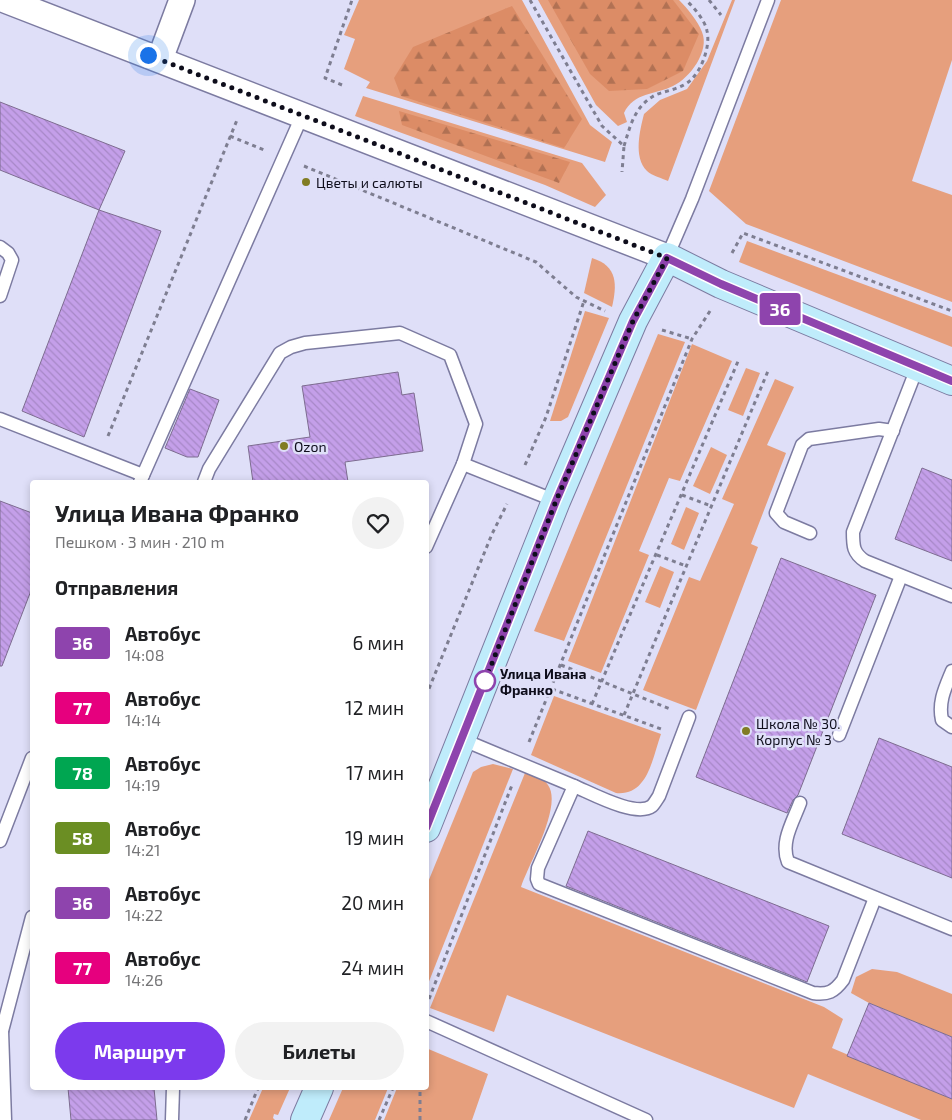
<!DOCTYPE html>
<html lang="ru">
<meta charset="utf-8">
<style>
:root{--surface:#fff;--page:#f2f2f2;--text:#202124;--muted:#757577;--accent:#7c3aed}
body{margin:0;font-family:"Exo 2",sans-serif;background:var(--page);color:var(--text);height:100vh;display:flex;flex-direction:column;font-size:19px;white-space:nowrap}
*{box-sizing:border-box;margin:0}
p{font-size:16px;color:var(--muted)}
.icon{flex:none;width:28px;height:28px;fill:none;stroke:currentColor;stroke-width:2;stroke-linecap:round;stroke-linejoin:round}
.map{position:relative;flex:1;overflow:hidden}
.sheet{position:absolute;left:30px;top:480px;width:399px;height:610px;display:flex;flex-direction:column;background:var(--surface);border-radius:5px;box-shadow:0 2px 8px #0003}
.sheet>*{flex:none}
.badge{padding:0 10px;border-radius:4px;font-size:18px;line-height:32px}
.you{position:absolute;width:25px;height:25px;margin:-12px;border:4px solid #fff;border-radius:50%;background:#1a73e8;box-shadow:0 0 0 8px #1a73e833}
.map>.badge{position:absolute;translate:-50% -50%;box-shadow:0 0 0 2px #fff}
h2{padding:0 25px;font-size:19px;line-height:45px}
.round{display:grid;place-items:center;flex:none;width:52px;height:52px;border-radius:26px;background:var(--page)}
.overview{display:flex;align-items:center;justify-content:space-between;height:85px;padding:0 25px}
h1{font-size:24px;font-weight:700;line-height:38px}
.action{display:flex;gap:10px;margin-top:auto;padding:10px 25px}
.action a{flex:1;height:58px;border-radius:30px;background:var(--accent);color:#fff;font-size:20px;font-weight:700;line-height:58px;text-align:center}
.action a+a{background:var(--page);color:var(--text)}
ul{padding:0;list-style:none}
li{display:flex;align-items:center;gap:15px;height:65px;padding:0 25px}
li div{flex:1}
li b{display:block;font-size:19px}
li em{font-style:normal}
li .badge{min-width:55px;font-weight:700;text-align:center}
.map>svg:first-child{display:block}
.green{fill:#e69f7d}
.forest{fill:url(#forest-firs)}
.building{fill:url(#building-back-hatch);stroke:#7d6c90}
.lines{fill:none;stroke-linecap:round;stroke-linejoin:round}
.lane-casing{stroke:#7c7ba1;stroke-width:15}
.street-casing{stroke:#7c7ba1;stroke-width:28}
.secondary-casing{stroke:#7c7ba1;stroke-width:30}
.path{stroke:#7e7e91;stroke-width:3;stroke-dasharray:4 4;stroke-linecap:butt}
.lane{stroke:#fff;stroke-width:12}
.street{stroke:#fff;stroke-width:25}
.secondary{stroke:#bfecfb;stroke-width:28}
.line-casing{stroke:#fff;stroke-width:11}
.line{stroke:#8e44ad;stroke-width:8}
.walk{stroke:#0e0d1b;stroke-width:5;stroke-dasharray:0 9}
.poi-dot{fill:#817c23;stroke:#dfdff8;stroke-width:2}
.stop-dot{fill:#fff;stroke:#8e44ad;stroke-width:2.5}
.labels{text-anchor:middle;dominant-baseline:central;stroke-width:5;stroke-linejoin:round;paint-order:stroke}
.poi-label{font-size:14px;fill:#0e0d1b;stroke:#dfdff8;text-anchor:start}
.stop-label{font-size:14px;font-weight:bold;fill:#0e0d1b;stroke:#dfdff8;text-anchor:start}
</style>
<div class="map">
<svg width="952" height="1120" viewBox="0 0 952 1120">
<defs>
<pattern id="forest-firs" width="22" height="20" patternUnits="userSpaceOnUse" patternTransform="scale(1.25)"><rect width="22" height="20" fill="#dc8c66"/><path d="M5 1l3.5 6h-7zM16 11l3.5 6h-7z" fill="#b17153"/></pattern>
<pattern id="building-back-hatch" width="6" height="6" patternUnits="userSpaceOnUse" patternTransform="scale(1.25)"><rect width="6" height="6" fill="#c49fe9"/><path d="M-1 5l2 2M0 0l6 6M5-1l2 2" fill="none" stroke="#a788c7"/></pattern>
</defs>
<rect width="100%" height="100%" fill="#dfdff8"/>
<g class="green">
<path d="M 359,0 L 522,0 L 590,125 L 612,142 L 605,162 L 366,88 L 370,82 L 344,69 L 355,39 L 344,35 Z"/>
<path d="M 538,0 L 679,0 C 687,8 698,21 702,32 C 710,51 690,78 673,86 C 655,95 634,92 624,113 L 627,122 L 618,126 L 596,105 Z"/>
<path d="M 732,0 L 735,0 L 668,181 C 662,178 652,176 647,171 C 633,157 640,130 644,114 L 660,100 L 687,89 L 707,61 Z"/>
<path d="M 781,0 L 952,0 L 952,60 L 912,181 L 952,195 L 952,302 L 746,224 L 709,191 Z"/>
<path d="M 363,96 L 582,163 L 606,195 L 595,207 L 545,185 L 355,116 Z"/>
<path d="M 747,241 L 952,317 L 952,347 L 739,262 Z"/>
<path d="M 592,258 C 618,266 617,285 612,307 L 584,293 Z"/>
<path d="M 585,311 L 609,318 L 568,417 L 561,421 L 550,421 Z"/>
<path d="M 658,334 L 685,342 L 564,641 L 534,631 Z"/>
<path d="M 692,344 L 732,361 L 680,481 L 669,478 L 639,551 L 649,555 L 601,673 L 568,661 Z"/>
<path d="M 746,368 L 760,373 L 743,416 L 728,410 Z"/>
<path d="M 775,379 L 794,387 L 767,445 L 786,453 L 751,544 L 758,547 L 696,710 L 643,690 L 689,577 L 700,581 L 734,504 L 722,499 Z"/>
<path d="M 711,447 L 727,455 L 710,494 L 693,486 Z"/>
<path d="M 686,507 L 699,513 L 684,550 L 671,544 Z"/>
<path d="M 660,566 L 674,572 L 660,608 L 645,602 Z"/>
<path d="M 554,696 L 661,734 C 652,759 648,796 616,793 L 531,755 Z"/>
<path d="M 493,764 L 513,769 L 426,989 L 426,887 L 473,772 L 481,767 Z"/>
<path d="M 525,773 C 533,776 543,777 548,785 C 563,806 528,865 521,887 L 824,1007 L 843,1019 L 832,1048 L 952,1099 L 952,1120 L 921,1120 L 808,1074 L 794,1108 L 507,995 L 494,1032 L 430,1008 Z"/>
<path d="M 872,969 L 897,972 L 952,994 L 952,1037 L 869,1003 L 851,993 L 856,977 Z"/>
<path d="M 426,1048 L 488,1074 L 472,1120 L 384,1120 L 397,1088 L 426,1088 Z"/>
<path d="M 263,1088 L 290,1088 L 278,1115 L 274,1114 L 273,1118 L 275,1120 L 249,1120 Z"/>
<path d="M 343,1088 L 388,1088 L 375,1120 L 329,1120 Z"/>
</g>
<g class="forest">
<path d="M 548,0 L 673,0 L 699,34 L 683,71 L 647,89 L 609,91 L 590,74 Z"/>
<path d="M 512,6 L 582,119 L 564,148 L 401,96 L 394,78 L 413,47 Z"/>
<path d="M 399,111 L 570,162 L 559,183 L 402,125 Z"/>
</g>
<g class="building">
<path d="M 0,102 L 125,151 L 99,210 L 0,170 Z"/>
<path d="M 99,210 L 161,231 L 84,437 L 22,411 Z"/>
<path d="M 398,372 L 402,395 L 414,393 L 423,451 L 345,462 L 348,482 L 253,482 L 248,446 L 310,437 L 302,386 Z"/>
<path d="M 190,389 L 219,400 L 198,457 L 187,457 L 165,448 Z"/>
<path d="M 922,468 L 952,480 L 952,561 L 895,539 Z"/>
<path d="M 0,501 L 32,513 L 32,588 L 2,666 L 0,666 Z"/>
<path d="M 781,558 L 876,595 L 798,795 L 793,800 L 787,813 L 696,777 Z"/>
<path d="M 879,738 L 952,767 L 952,878 L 842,834 Z"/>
<path d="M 588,831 L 829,926 L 807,982 L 566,886 Z"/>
<path d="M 869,1003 L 952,1037 L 952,1099 L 847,1056 Z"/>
<path d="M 68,1088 L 154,1088 L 157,1120 L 71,1120 Z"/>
</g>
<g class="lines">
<g class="lane-casing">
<g id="lane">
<path d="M 0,247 L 8,253 L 12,260 L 0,296"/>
<path d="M 667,257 L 692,199 L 768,0"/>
<path d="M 917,368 L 853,532 C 853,546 853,553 865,561 L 952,596"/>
<path d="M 0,419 L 143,475"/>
<path d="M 463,464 L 556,501"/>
<path d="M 140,482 L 302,116"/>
<path d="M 204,482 L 209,469 L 280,353 L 291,347 L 305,343 L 400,333 L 450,355 L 476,424 L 463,464 L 426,547"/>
<path d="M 810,533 L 784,522 L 776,513 L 802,445 L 809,439 L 879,429 L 893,431"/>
<path d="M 952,671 C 945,688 938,702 942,720 L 952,727"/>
<path d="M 689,717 L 659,796 C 657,799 654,804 652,806 C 636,818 591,793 574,786 L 538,868 L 537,879 L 539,884 L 813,993 C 828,995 834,992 843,980 L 875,898"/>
<path d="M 839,735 L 901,576"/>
<path d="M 461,739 L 574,786"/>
<path d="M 800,803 C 793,822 780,842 788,862 L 952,929"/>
<path d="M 0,841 L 32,758"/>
<path d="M 426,1021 L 646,1120"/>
<path d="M 0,1030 L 2,1031 L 5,1120"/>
<path d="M 2,1031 L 32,917"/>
<path d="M 172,1120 L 173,1088"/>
</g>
</g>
<g class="street-casing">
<g id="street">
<path d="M 5,0 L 667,257"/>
<path d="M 160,59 L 182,0"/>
</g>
</g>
<g class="secondary-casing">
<g id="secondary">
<path d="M 426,828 L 556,501 L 633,321 L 667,257 L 721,284 L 952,381"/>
<path d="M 305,1120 L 319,1088"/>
</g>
</g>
<g class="path">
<path d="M 530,0 L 602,126 L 624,146 L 622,172"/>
<path d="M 709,0 L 721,15"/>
<path d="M 342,85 L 325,78 L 352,0"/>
<path d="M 230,136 L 264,150"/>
<path d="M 624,146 C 630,127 634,108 652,97 C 661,91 675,91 687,83 C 700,75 711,47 707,31 C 705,20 694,8 686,0"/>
<path d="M 304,166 L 536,262 L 576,297 L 605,311"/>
<path d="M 732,253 L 743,233 L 952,311"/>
<path d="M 662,330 L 692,339"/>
<path d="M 108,436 L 237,120"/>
<path d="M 525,465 L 546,417 L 584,301"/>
<path d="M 682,495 L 711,506"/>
<path d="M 657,555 L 686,566"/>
<path d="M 561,665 L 670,709"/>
<path d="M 552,689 L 661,729"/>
<path d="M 426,696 L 492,534 L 507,504"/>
<path d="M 592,704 L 739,359"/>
<path d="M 624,715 L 768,371"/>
<path d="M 529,742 L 692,339 L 710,311"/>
<path d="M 429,999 L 512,785"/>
<path d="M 245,1120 L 258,1088"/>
<path d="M 379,1120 L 393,1088"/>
<path d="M 420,1120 L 420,1088"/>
</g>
<use href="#lane" class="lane"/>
<use href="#street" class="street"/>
<use href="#secondary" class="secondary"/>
</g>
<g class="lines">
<g class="line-casing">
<path id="line" d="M 426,828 L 556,501 L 633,321 L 667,258 L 721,284 L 952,381"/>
</g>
<use href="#line" class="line"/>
<path class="walk" d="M 148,55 L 667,258 L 633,321 L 556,501 L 485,681"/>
</g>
<g class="poi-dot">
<circle cx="306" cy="182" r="5"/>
<circle cx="284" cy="446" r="5"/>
<circle cx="746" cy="731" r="5"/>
</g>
<circle class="stop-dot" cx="485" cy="681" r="10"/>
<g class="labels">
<g class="poi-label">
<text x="316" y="182">Цветы и салюты</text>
<text x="294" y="446">Ozon</text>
<text x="756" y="723">Школа № 30.<tspan x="756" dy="16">Корпус № 3</tspan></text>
</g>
<g class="stop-label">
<text x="500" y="673">Улица Ивана<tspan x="500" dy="16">Франко</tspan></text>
</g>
</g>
</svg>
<div class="you" style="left:148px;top:55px"></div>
<b class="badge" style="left:780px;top:309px;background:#8e44ad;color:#fff">36</b>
<section class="sheet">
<div class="overview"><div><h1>Улица Ивана Франко</h1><p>Пешком · 3 мин · 210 m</p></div><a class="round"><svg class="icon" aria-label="heart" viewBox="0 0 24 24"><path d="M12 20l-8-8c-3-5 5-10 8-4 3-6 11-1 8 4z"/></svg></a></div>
<h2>Отправления</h2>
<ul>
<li><span class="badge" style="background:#8e44ad;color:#fff">36</span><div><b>Автобус</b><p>14:08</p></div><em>6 мин</em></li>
<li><span class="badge" style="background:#e6007e;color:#fff">77</span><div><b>Автобус</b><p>14:14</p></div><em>12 мин</em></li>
<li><span class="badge" style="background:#00a651;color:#fff">78</span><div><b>Автобус</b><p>14:19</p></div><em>17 мин</em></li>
<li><span class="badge" style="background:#6b8e23;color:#fff">58</span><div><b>Автобус</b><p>14:21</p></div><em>19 мин</em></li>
<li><span class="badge" style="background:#8e44ad;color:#fff">36</span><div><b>Автобус</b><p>14:22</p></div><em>20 мин</em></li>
<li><span class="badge" style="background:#e6007e;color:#fff">77</span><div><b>Автобус</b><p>14:26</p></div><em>24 мин</em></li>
</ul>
<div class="action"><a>Маршрут</a><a>Билеты</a></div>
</section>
</div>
